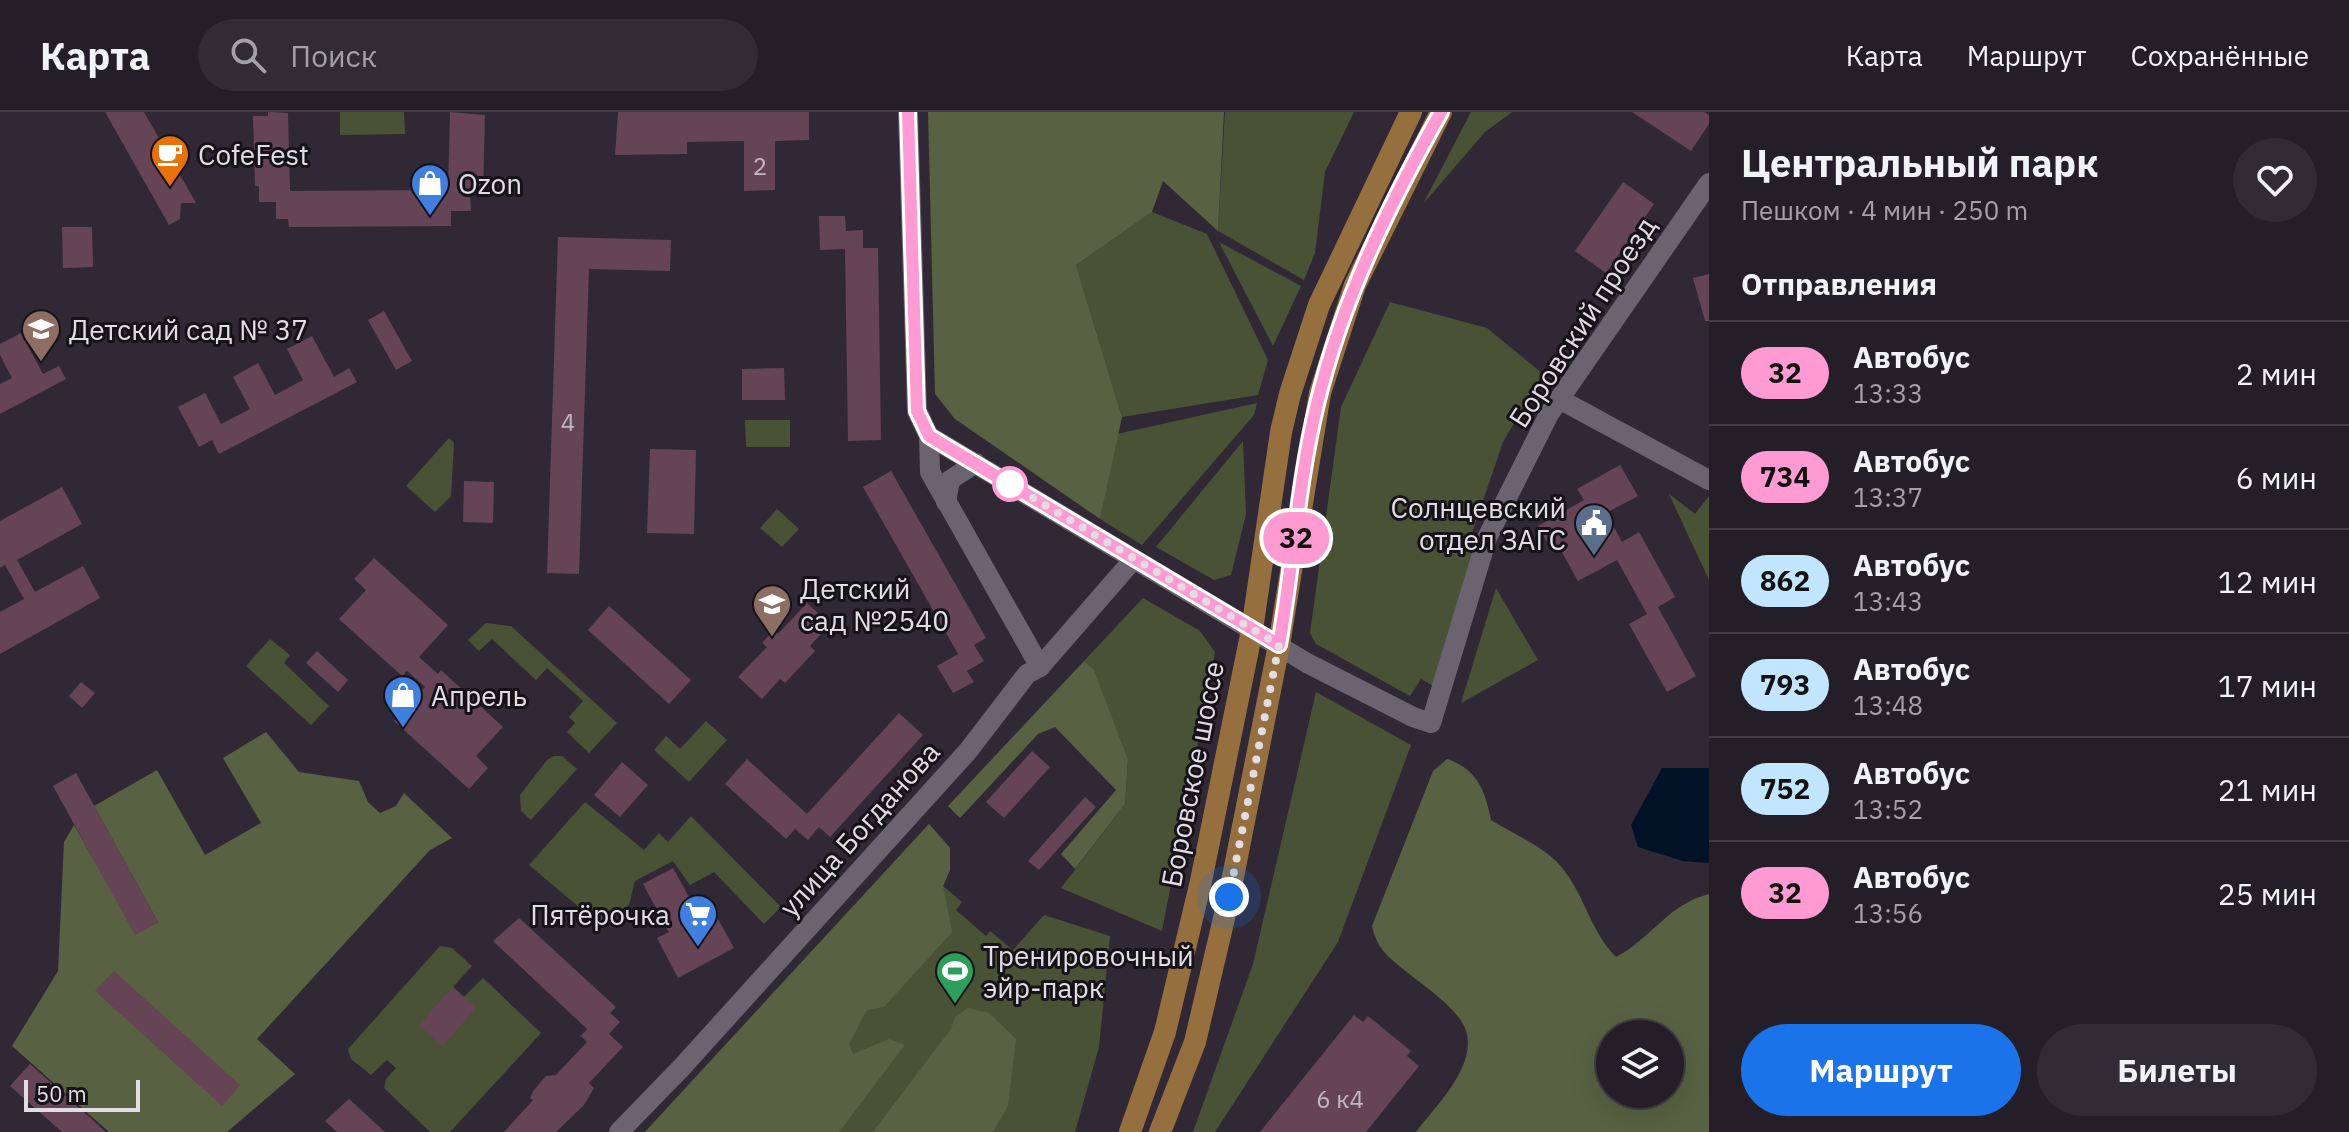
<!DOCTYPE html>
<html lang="ru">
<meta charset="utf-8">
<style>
:root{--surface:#241e28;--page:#302b34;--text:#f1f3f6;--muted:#a3a2a8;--line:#413c45;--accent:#1a73e8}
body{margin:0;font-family:"IBM Plex Sans",sans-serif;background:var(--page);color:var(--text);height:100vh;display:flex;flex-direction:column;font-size:30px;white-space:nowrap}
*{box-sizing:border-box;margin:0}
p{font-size:26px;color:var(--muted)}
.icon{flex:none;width:44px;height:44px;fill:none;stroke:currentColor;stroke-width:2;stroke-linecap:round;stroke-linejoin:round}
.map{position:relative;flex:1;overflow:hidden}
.drawer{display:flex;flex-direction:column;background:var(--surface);width:640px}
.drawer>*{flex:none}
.badge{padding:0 16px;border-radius:26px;font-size:28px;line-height:52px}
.buttons{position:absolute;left:1596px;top:908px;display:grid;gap:16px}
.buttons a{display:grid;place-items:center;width:88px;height:88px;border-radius:50%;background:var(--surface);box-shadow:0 8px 32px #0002,0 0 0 2px var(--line);font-size:40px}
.scale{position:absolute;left:24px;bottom:20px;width:116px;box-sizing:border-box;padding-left:8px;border:4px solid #e2dde5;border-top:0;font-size:22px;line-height:28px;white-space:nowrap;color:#e2dde5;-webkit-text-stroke:6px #161318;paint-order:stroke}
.you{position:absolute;width:40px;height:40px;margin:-20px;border:6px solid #fff;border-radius:50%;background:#1a73e8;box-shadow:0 0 0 12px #1a73e833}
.map>.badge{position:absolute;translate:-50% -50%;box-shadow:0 0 0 4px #fff}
h2{padding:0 32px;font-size:30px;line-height:72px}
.round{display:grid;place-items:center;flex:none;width:84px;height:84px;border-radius:42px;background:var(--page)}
.overview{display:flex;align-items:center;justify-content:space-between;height:136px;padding:0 32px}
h1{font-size:38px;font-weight:700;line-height:60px}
.cta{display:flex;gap:16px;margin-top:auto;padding:16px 32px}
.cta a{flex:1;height:92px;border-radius:48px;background:var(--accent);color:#fff;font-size:32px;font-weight:700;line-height:92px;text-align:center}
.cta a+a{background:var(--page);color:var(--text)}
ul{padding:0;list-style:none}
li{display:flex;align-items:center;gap:24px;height:104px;padding:0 32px;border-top:2px solid var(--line)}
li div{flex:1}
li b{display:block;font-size:30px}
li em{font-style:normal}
li .badge{min-width:88px;font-weight:700;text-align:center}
header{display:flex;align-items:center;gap:48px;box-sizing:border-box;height:112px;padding:0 40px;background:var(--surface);border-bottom:2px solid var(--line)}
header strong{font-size:38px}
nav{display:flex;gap:44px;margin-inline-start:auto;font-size:28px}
.search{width:560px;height:72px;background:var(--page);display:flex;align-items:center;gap:20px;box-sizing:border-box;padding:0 28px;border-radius:44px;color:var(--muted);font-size:30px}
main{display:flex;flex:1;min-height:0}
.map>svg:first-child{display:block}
.green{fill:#4a5236}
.forest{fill:#586141;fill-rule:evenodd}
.water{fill:#011126}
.building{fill:#654555}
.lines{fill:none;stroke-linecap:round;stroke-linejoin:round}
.secondary{stroke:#6c6371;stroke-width:20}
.primary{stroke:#956f3d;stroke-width:22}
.line-casing{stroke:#fff;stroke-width:18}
.line{stroke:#ff9ad2;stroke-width:12}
.walk{stroke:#e2dde5;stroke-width:8;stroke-dasharray:0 14.4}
.stop-dot{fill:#fff;stroke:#ff9ad2;stroke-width:4}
.labels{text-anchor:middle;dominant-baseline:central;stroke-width:6;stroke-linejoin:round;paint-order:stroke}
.number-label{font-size:24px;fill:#c3b7c1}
.poi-label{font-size:28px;fill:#e2dde5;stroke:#161318;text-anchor:start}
.street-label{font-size:28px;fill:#e2dde5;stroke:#161318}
</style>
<header>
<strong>Карта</strong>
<div class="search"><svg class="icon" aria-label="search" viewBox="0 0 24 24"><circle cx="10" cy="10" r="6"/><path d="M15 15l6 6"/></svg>Поиск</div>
<nav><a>Карта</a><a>Маршрут</a><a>Сохранённые</a></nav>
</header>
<main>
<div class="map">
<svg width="1709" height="1020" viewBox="0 0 1709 1020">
<rect width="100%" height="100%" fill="#302835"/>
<g class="green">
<path d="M 340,0 L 404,0 L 405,22 L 340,23 Z"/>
<path d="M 1225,0 L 1354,0 L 1325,60 L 1315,141 L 1304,168 L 1218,119 Z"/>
<path d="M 1471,0 L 1512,0 L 1485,20 L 1423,92 Z"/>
<path d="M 1152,100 L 1207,122 L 1268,248 L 1258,283 L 1122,305 L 1076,153 Z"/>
<path d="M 1219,130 L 1301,174 L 1273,234 Z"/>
<path d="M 1390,190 L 1487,216 L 1543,262 L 1503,330 L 1471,424 L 1478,436 L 1433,574 L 1421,567 L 1410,584 L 1316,532 L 1310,521 L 1341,295 Z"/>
<path d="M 1257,291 L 1254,303 L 1142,433 L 1100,407 L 1117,322 Z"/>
<path d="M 745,308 L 790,308 L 790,335 L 746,335 Z"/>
<path d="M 449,326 L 454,331 L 451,384 L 435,400 L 406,374 Z"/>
<path d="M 1243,329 L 1246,402 L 1231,463 L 1214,468 L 1156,435 Z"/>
<path d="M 1669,382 L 1695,402 L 1709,384 L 1709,468 Z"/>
<path d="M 777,397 L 799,417 L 782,435 L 760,416 Z"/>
<path d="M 1496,476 L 1538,548 L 1461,591 Z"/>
<path d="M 1143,486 L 1200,519 L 1215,540 L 1162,819 L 1061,776 L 1125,692 L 1128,647 L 1094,559 L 1084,549 Z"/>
<path d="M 486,511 L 511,514 L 617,611 L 589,641 L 567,620 L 575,611 L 569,605 L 583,589 L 547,556 L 536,568 L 492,527 L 479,539 L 468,528 Z"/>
<path d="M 270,527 L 290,543 L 284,551 L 329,594 L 311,613 L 246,554 Z"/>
<path d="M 1316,580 L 1411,633 L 1338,830 L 1215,1020 L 1193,1020 L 1253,852 Z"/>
<path d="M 706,609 L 727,628 L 689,670 L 654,638 L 666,624 L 680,637 Z"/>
<path d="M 554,644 L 562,644 L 577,657 L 531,708 L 521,699 L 520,683 L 547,648 Z"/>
<path d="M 585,690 L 644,738 L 659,721 L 668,730 L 691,704 L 781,795 L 764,812 L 714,760 L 690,773 L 673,749 L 635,769 L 629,793 L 599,812 L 529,753 Z"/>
<path d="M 929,712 L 950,736 L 950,758 L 943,774 L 962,790 L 956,798 L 986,824 L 990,819 L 1013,838 L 1044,803 L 1110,824 L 1099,935 L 1075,1020 L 645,1020 Z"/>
<path d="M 440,834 L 452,836 L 472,854 L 453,875 L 464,885 L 483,866 L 541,921 L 450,1020 L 430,1020 L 384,976 L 386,967 L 396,956 L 387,948 L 371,963 L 351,947 L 348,937 Z"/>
</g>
<g class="forest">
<path d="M 928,0 L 1224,0 L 1218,119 L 1163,69 L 1152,100 L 1076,153 L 1122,305 L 1100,407 L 955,307 L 935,282 Z"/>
<path d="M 1084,549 L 1094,558 L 1128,647 L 1125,692 L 1075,757 L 1061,742 L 1116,678 L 1055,615 L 1038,622 L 960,706 L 948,694 Z"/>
<path d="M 266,620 L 299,660 L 359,669 L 368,690 L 380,701 L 396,694 L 404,681 L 452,726 L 430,738 L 257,927 L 295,962 L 227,1020 L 109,1020 L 12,934 L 58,859 L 64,730 L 74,713 L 136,822 L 158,810 L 94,694 L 157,658 L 205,743 L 261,711 L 223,646 Z"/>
<path d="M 1447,647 C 1477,657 1485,678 1491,708 C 1511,721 1539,732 1556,749 C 1583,776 1589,818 1616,845 C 1652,826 1668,792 1709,782 L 1709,1020 L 1416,1020 C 1438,991 1487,945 1460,907 C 1446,888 1421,872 1403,857 C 1386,843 1377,836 1372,814 L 1433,659 ZM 1610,922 L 1670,922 L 1670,982 L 1610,982 Z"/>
<path d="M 929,712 L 950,736 L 950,758 L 943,774 L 952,820 L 884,895 L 867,898 L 849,932 L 853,942 L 889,927 L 905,933 L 839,1020 L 645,1020 Z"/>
<path d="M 968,896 L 989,901 L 1016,927 L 1008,994 L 993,1020 L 873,1020 L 951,917 L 955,905 Z"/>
</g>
<path class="water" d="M 1662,656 L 1709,656 L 1709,751 L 1683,749 L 1638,735 L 1631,713 Z"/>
<g class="building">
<path d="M 105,0 L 144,0 L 196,91 L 181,91 L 180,107 L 169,113 Z"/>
<path d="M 268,0 L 288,1 L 290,79 L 448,78 L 450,0 L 485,3 L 483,80 L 470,81 L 471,99 L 451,99 L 451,114 L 289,115 L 288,107 L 276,107 L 276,90 L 259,90 L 259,74 L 255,74 L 253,4 L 268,4 Z"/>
<path d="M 618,0 L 809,0 L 809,28 L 775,29 L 775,78 L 744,79 L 744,29 L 687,30 L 687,42 L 615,43 Z"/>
<path d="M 1632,0 L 1704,0 L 1709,3 L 1709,12 L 1691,39 Z"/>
<path d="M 1623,70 L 1654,92 L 1606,161 L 1575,139 Z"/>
<path d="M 819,104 L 845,104 L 846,119 L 863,118 L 863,136 L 878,136 L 881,328 L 848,329 L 845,137 L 820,138 Z"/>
<path d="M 62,115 L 92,115 L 93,155 L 63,156 Z"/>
<path d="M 558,125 L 671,128 L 670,159 L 589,157 L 579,462 L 547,461 Z"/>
<path d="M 1709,162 L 1709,209 L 1705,209 L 1693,166 Z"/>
<path d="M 384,199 L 412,249 L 396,258 L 368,208 Z"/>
<path d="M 21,221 L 43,262 L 59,254 L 66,267 L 0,302 L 0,272 L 12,266 L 0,243 L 0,232 Z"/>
<path d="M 312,224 L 334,265 L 349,256 L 357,270 L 219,342 L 212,328 L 199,335 L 178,295 L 205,281 L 221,312 L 250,297 L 233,265 L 258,251 L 275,283 L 303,268 L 287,237 Z"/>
<path d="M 784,256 L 785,288 L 742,288 L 742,257 Z"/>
<path d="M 650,337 L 696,338 L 694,422 L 647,421 Z"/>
<path d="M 1620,353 L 1638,384 L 1606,401 L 1622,430 L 1639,420 L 1675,485 L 1658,495 L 1696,564 L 1667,580 L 1629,512 L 1647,502 L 1617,448 L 1578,469 L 1559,435 L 1552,439 L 1538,414 L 1584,388 L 1577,377 Z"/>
<path d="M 891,359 L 986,526 L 974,533 L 984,549 L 967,559 L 974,570 L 953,581 L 937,554 L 958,542 L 863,375 Z"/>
<path d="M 464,369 L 494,370 L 493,411 L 463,410 Z"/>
<path d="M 62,375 L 82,412 L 17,448 L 35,480 L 83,454 L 100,486 L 0,542 L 0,500 L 24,487 L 5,453 L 0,456 L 0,409 Z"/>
<path d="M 374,446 L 448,513 L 419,545 L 438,562 L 441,558 L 503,615 L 476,644 L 488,656 L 469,677 L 394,609 L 425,575 L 407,559 L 402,564 L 339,507 L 366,478 L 354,467 Z"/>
<path d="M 807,491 L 830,512 L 810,534 L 815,539 L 785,571 L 780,567 L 762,587 L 738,565 L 767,535 L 762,531 L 774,518 L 778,522 Z"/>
<path d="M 609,494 L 691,568 L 669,592 L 588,518 Z"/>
<path d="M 317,539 L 348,568 L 338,580 L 306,551 Z"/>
<path d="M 81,570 L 95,581 L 82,596 L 69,584 Z"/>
<path d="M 899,601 L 923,623 L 830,725 L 819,715 L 808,728 L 795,717 L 786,727 L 725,672 L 747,647 L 807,702 Z"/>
<path d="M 1032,639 L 1050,655 L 1004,706 L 986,690 Z"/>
<path d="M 622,650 L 648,673 L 620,705 L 594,683 Z"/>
<path d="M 76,661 L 158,810 L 135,823 L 53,674 Z"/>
<path d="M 1085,685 L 1096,695 L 1039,758 L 1028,749 Z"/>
<path d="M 673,756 L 699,803 L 712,796 L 734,836 L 678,866 L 657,826 L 669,820 L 643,772 Z"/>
<path d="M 519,806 L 616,895 L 610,901 L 620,910 L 609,922 L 623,935 L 589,971 L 594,976 L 584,993 L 556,1020 L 504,1020 L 533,988 L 530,986 L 534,978 L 546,964 L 556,963 L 587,930 L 581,924 L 587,917 L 493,829 Z"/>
<path d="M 114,859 L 240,973 L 222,994 L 95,879 Z"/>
<path d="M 453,875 L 476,896 L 442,934 L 419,913 Z"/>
<path d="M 1354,903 L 1363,910 L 1368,904 L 1411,939 L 1407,944 L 1419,954 L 1366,1020 L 1260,1020 Z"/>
<path d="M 30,952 L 106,1020 L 62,1020 L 10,974 Z"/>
<path d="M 349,987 L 360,997 L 385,1020 L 337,1020 L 325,1009 Z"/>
</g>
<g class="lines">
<g class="secondary">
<path d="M 908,0 L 917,299 L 929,324 L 1307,551 L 1413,605 L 1431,611 L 1487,426 L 1549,302 L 1709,71"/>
<path d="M 1559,287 L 1709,368"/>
<path d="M 929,324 L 930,360 L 1040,555"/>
<path d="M 946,390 L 950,368 L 976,351"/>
<path d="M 619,1020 L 682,955 L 968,639 L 1027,562 L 1040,555 L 1133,448"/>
</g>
<g class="primary">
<path d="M 1130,1020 L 1165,920 L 1201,769 L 1252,518 L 1281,320 L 1290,282 L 1319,193 L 1411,0"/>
<path d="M 1160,1020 L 1195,930 L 1229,785 L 1279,533 L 1320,281 L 1355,173 L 1441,0"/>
</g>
</g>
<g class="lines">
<g class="line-casing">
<path id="line" d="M 908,0 L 917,299 L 929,324 L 1279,533 C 1293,454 1298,370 1317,292 C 1342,188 1389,93 1441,0"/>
</g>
<use href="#line" class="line"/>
<path class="walk" d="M 1010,372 L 1003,368 L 1279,533 L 1229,785"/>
</g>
<defs>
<g id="cafe-pin" transform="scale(2)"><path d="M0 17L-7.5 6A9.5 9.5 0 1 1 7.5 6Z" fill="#e8710a" stroke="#161318"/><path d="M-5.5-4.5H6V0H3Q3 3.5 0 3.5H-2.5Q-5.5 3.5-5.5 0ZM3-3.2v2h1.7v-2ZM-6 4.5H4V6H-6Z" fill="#fff"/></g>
<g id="shop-pin" transform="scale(2)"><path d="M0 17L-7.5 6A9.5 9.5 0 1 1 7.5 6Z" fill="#3f7fe0" stroke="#161318"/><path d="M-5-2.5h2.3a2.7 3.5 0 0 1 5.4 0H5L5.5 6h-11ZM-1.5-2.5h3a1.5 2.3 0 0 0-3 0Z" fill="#fff"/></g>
<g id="school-pin" transform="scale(2)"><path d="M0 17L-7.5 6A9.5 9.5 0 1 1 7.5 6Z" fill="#8d6e63" stroke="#161318"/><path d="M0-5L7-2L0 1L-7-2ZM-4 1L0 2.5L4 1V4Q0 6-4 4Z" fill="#fff"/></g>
<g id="civic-pin" transform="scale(2)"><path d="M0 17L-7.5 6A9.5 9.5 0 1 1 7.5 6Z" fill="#5c6f8a" stroke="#161318"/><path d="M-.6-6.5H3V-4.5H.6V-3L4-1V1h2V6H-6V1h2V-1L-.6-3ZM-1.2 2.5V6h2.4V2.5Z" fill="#fff"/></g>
<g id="supermarket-pin" transform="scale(2)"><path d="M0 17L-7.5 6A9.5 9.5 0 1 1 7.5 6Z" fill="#3f7fe0" stroke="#161318"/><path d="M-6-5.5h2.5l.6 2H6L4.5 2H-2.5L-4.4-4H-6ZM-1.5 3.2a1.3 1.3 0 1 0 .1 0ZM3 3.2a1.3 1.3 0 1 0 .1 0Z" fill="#fff"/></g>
<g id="stadium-pin" transform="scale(2)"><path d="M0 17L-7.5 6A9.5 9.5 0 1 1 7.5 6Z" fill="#2e9e5b" stroke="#161318"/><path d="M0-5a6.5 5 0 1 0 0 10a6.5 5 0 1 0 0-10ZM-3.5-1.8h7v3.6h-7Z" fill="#fff"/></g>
</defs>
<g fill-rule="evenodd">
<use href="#cafe-pin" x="170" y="42"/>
<use href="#shop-pin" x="430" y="71"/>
<use href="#school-pin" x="41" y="217"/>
<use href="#civic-pin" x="1594" y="411"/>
<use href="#school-pin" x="772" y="492"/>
<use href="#shop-pin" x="403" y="583"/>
<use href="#supermarket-pin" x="698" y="802"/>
<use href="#stadium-pin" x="955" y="859"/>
</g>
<circle class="stop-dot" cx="1010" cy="372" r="16"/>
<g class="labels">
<g class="number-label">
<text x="760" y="54">2</text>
<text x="568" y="310">4</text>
<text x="1340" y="987">6 к4</text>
</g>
<g class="poi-label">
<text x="198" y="42">CofeFest</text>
<text x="458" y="71">Ozon</text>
<text x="69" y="217">Детский сад № 37</text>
<text x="1566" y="395" text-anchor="end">Солнцевский<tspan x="1566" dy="32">отдел ЗАГС</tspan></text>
<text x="800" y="476">Детский<tspan x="800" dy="32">сад №2540</tspan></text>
<text x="431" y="583">Апрель</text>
<text x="670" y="802" text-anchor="end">Пятёрочка</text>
<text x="983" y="843">Тренировочный<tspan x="983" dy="32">эйр-парк</tspan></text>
</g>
<g class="street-label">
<text transform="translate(1582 210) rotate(-57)">Боровский проезд</text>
<text transform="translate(1192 662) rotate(-79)">Боровское шоссе</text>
<text transform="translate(859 717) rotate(-48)">улица Богданова</text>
</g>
</g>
</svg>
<div class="buttons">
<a><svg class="icon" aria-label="layers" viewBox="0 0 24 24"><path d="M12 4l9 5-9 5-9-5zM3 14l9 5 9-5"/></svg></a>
</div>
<div class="scale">50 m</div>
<div class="you" style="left:1229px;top:785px"></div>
<b class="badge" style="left:1296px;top:426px;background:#ff9ad2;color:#111">32</b>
</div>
<section class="drawer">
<div class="overview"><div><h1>Центральный парк</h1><p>Пешком · 4 мин · 250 m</p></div><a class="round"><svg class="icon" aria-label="heart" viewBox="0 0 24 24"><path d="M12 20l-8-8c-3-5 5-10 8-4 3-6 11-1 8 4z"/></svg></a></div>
<h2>Отправления</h2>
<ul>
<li><span class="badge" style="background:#ff9ad2;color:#111">32</span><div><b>Автобус</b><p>13:33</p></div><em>2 мин</em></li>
<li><span class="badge" style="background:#ff9ad2;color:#111">734</span><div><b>Автобус</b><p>13:37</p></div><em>6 мин</em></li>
<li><span class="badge" style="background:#c2e6ff;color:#111">862</span><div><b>Автобус</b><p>13:43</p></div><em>12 мин</em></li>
<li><span class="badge" style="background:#c2e6ff;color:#111">793</span><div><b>Автобус</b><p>13:48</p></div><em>17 мин</em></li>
<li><span class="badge" style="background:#c2e6ff;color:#111">752</span><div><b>Автобус</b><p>13:52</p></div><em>21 мин</em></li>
<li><span class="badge" style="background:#ff9ad2;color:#111">32</span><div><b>Автобус</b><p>13:56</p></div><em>25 мин</em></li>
</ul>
<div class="cta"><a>Маршрут</a><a>Билеты</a></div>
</section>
</main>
